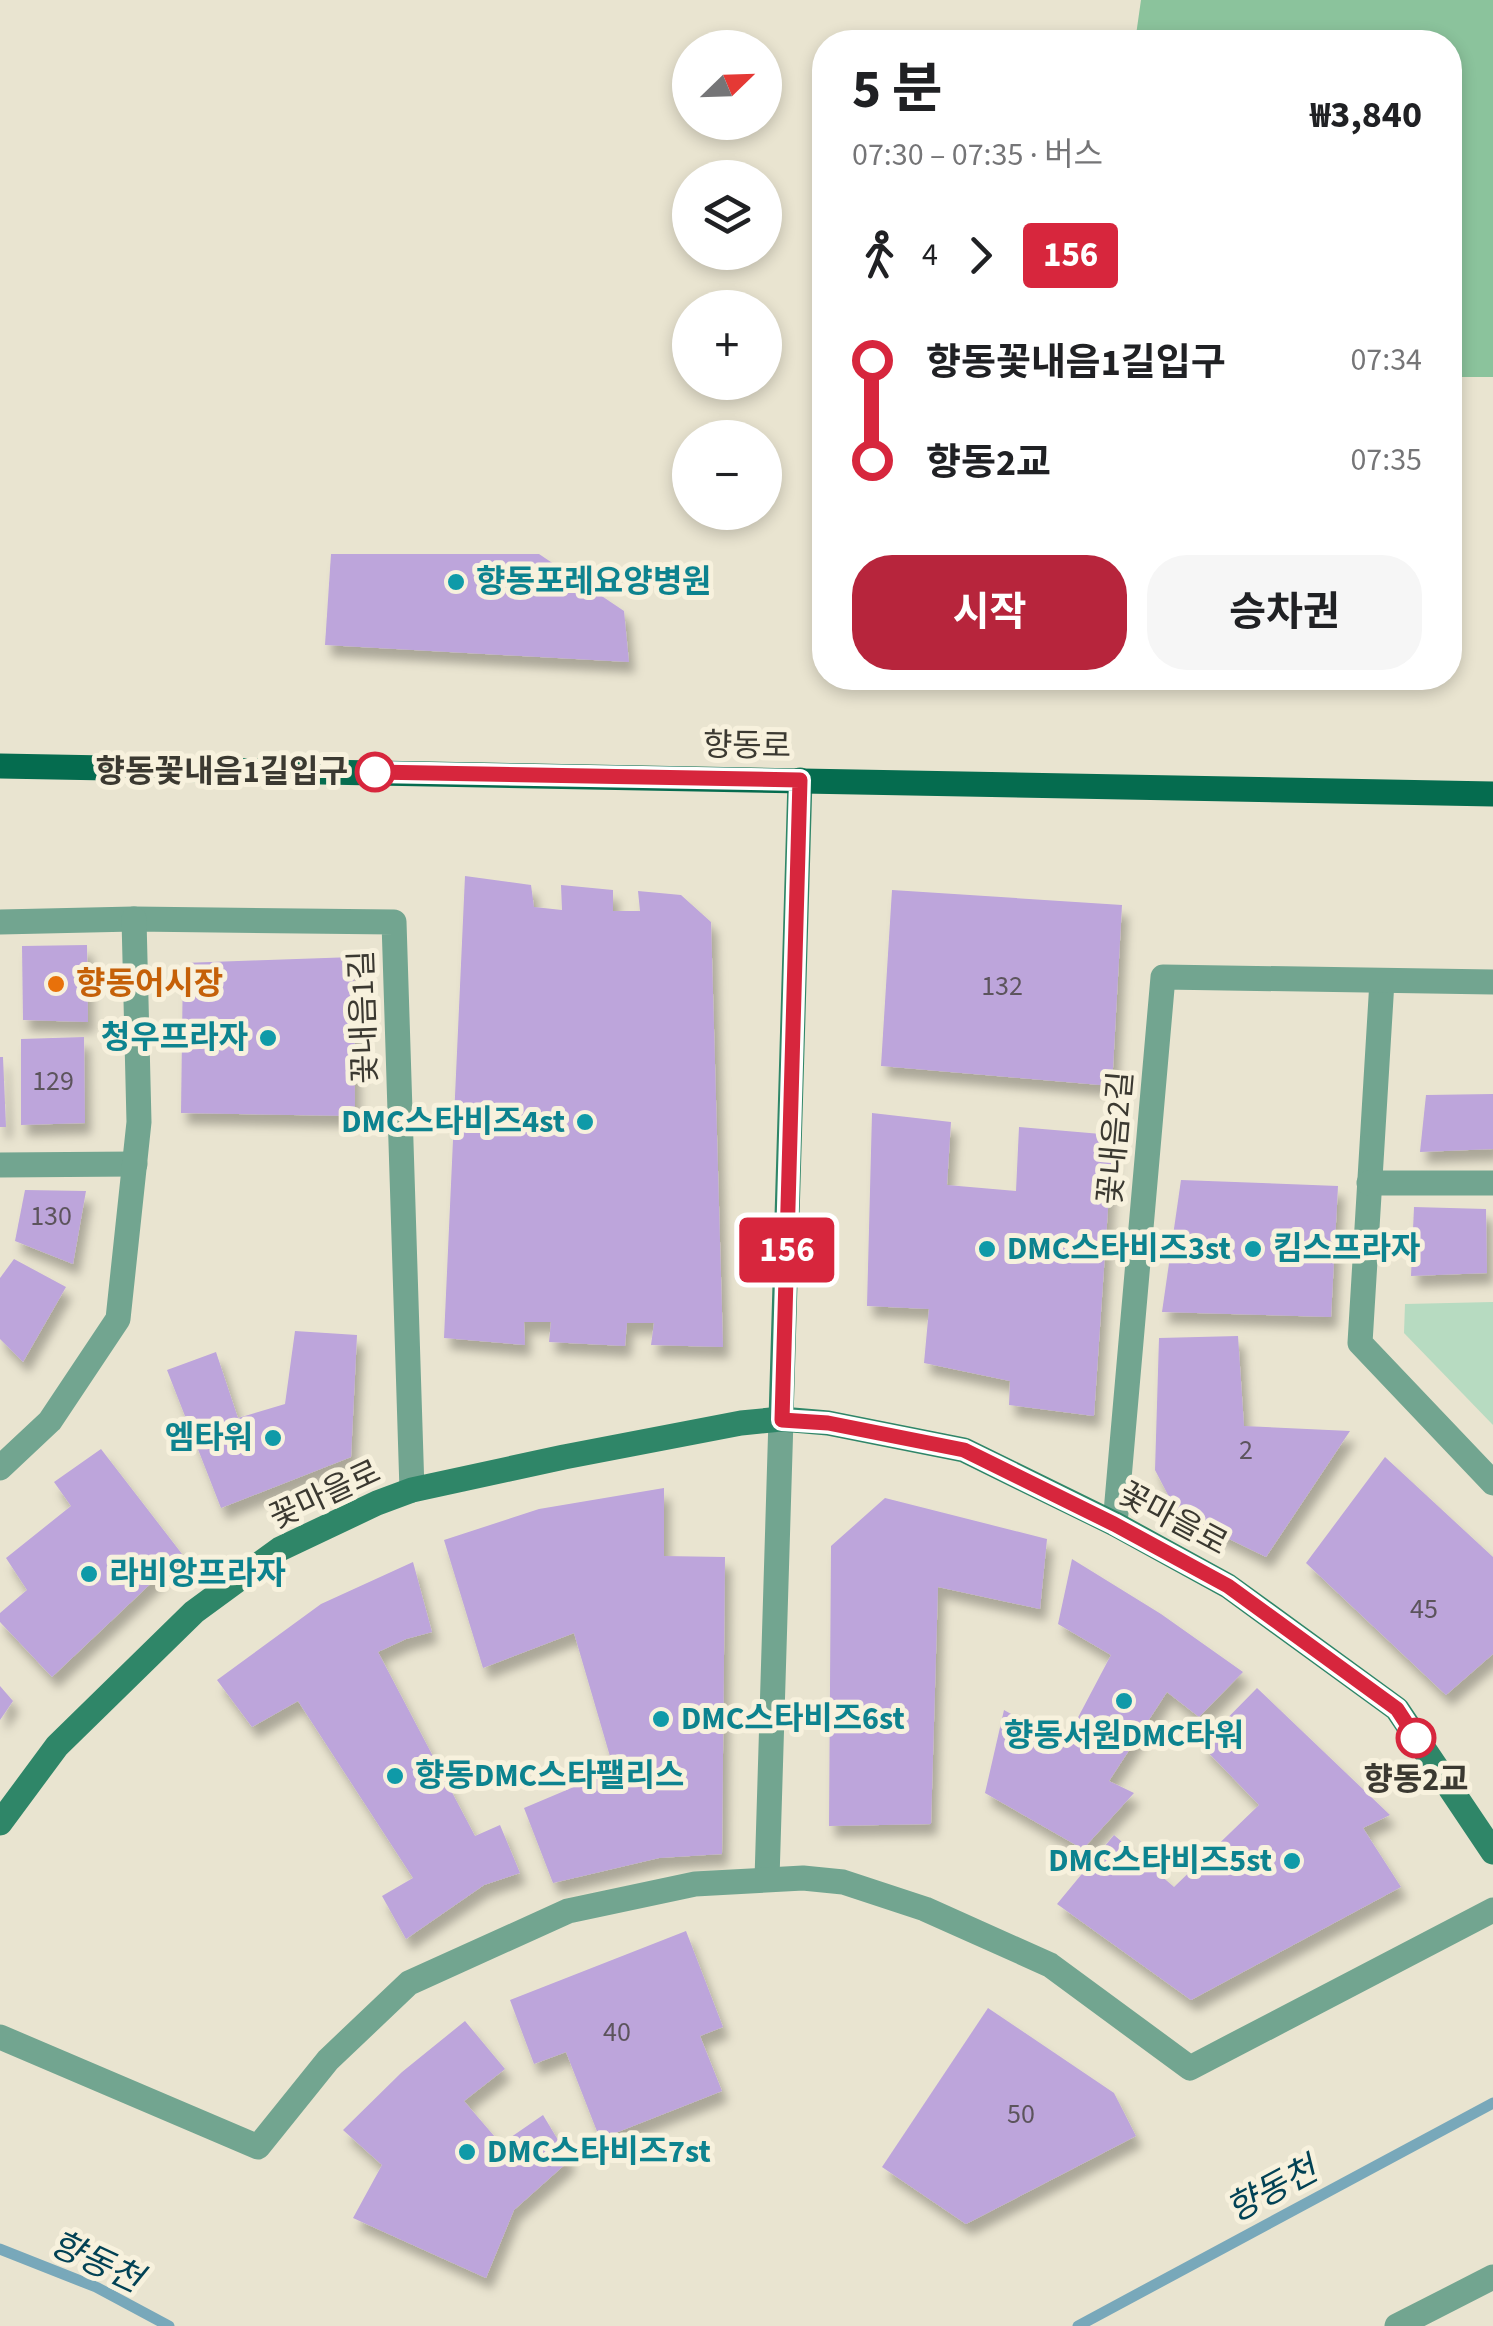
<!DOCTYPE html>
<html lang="ko">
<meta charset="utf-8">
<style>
:root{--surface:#fff;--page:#f6f6f6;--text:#202124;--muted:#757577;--accent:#b7253c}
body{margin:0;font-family:"Source Sans 3","Noto Sans KR",sans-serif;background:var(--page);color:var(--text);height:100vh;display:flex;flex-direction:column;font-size:38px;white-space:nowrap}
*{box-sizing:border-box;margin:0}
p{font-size:32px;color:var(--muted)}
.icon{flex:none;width:55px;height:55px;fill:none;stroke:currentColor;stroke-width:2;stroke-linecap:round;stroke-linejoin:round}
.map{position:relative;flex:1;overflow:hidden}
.side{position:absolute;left:812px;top:30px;width:650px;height:660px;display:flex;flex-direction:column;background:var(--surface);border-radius:40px;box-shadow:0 5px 15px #0003}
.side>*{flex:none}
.badge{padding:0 20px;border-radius:8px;font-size:35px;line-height:65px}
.needle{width:65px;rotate:67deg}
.tools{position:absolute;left:672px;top:30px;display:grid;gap:20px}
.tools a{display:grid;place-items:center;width:110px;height:110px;border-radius:50%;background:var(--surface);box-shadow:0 5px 15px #0003;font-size:50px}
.map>.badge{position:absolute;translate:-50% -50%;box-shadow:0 0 0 5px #fff}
.legs{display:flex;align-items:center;gap:15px;height:110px;padding:0 40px;font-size:32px}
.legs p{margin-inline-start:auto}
.summary{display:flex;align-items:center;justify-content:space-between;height:170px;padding:0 40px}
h1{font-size:55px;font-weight:700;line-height:75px}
.cta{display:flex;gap:20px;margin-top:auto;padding:20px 40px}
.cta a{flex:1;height:115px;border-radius:40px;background:var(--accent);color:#fff;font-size:40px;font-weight:700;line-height:115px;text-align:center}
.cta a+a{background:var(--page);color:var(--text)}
ul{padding:0 40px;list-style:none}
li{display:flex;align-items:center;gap:35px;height:100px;font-size:38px}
li i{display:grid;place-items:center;width:15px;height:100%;margin:0 12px;background:currentColor}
li i::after{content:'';width:25px;height:25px;margin:-12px;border:8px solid;border-radius:50%;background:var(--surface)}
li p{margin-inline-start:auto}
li:first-child i{background:linear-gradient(#0000 50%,currentColor 0)}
li:last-child i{background:linear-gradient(currentColor 50%,#0000 0)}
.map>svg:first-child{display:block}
.green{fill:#b7dbc1}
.forest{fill:#8bc39c}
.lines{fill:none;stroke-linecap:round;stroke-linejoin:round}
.stream{stroke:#78a8ba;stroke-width:11}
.building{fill:#bda5db;filter:url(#shadow)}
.street{stroke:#72a590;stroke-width:25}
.secondary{stroke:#2f8668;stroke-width:25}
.primary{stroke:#056c4f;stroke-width:25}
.line-1-casing{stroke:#fff;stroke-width:22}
.line-1{stroke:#d7263d;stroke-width:15}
.culture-dot{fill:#0f9aa8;stroke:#f7f1dd;stroke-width:4}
.stop-1-dot{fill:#fff;stroke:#d7263d;stroke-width:5}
.food-dot{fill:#e8710a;stroke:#f7f1dd;stroke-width:4}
.labels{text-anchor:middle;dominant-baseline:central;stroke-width:10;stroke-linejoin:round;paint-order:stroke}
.number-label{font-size:28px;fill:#5c545c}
.culture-label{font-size:32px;font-weight:bold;fill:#0d838f;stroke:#f7f1dd;text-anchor:start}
.street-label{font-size:32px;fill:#3b3931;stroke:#f7f1dd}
.stop-label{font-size:32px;font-weight:bold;fill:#3b3931;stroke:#f7f1dd;text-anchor:end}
.food-label{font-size:32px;font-weight:bold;fill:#c56008;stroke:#f7f1dd;text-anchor:start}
.water-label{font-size:35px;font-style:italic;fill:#024255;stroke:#f7f1dd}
</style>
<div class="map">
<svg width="1493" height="2326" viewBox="0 0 1493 2326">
<defs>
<filter id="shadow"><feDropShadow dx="6" dy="11" stdDeviation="5" flood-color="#0004"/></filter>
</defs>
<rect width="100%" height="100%" fill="#e9e4d0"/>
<path class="green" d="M 1493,1302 L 1493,1425 L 1404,1333 L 1405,1304 Z"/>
<path class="forest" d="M 1141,0 L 1493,0 L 1493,377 L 1450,377 L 1450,42 L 1135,42 Z"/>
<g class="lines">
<g class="stream">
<path d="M 0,2249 L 96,2287 L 169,2326"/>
<path d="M 1078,2326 L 1493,2103"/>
</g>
</g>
<g class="building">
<path d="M 331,554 L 539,554 L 624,611 L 629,662 L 325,645 Z"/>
<path d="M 465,876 L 531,885 L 534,907 L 562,910 L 561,885 L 613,890 L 613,911 L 640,911 L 638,891 L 681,895 L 711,922 L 723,1347 L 651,1345 L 654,1323 L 627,1323 L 625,1346 L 549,1342 L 551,1322 L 524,1322 L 525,1345 L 444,1338 Z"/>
<path d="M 892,890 L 1122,905 L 1112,1086 L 881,1066 Z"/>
<path d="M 87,945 L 88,1022 L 23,1020 L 22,946 Z"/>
<path d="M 354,957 L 355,1116 L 181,1113 L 183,963 Z"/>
<path d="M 84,1037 L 85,1123 L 21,1125 L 21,1039 Z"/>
<path d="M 0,1057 L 3,1057 L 6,1127 L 0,1127 Z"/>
<path d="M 1493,1094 L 1493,1149 L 1420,1152 L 1426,1095 Z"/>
<path d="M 872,1113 L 951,1122 L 947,1185 L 1016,1191 L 1019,1127 L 1113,1135 L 1094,1416 L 1009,1405 L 1010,1381 L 924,1363 L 929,1309 L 867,1306 Z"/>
<path d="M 1181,1180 L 1338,1186 L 1331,1317 L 1162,1312 Z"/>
<path d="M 25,1190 L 86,1191 L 73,1264 L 15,1241 Z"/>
<path d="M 1414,1207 L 1486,1209 L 1487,1273 L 1411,1276 Z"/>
<path d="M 14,1259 L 66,1287 L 23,1362 L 0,1339 L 0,1278 Z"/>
<path d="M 295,1331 L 357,1335 L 351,1457 L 221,1508 L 167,1370 L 216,1352 L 238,1418 L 285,1404 Z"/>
<path d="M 1238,1336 L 1244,1426 L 1350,1431 L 1266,1557 L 1178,1514 L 1155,1470 L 1159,1338 Z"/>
<path d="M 101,1449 L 182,1554 L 52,1677 L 0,1622 L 0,1613 L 27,1590 L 6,1558 L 71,1506 L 54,1482 Z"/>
<path d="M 1385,1457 L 1493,1557 L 1493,1654 L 1446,1695 L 1306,1563 Z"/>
<path d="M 664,1488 L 664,1556 L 725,1557 L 722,1854 L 659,1858 L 553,1883 L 524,1808 L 614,1770 L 574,1633 L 483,1668 L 444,1540 L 539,1509 Z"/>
<path d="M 885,1498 L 1047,1539 L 1040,1609 L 938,1587 L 931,1824 L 829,1826 L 831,1546 Z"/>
<path d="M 1072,1559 L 1161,1614 L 1243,1672 L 1199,1717 L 1167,1692 L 1109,1781 L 1134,1793 L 1083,1849 L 985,1793 L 1004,1710 L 1064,1744 L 1111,1655 L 1058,1624 Z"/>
<path d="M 413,1562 L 432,1632 L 406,1639 L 378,1652 L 475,1836 L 500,1825 L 520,1873 L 484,1885 L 406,1939 L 382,1896 L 413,1878 L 298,1701 L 252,1727 L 217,1680 L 321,1604 Z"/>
<path d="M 0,1686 L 13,1701 L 0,1720 Z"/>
<path d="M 1257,1688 L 1390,1815 L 1363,1828 L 1401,1887 L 1191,2000 L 1057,1904 L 1114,1835 L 1174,1887 L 1259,1805 L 1201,1745 Z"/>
<path d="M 686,1931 L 723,2027 L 700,2036 L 722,2091 L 600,2139 L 566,2052 L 534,2064 L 510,2000 Z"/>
<path d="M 988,2008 L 1114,2093 L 1136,2136 L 966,2224 L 882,2167 Z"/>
<path d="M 465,2021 L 505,2069 L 464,2101 L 501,2144 L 543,2115 L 570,2160 L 514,2210 L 486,2278 L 353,2218 L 382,2165 L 343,2130 L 402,2072 Z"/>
</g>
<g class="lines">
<g class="street">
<path d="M 0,922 L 134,919 L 394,922 L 412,1490"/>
<path d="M 1382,981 L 1360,1343 L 1493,1483"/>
<path d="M 0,1165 L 135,1164"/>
<path d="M 1369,1183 L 1493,1183"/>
<path d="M 0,1468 L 50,1421 L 118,1319 L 139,1122 L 134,919"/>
<path d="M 1115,1524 L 1163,977 L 1493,982"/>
<path d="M 767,1879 L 781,1419"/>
<path d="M 0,2037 L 258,2147 L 328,2060 L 409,1983 L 568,1911 L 695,1884 L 803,1878 L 843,1882 L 925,1909 L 1050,1965 L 1190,2068 L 1493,1910"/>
<path d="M 1397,2326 L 1493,2277"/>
</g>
<g class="secondary">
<path d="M 781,1419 L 800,780"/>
<path d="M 0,1823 L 57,1746 L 194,1612 L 280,1549 L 377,1503 L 412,1490 L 564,1457 L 741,1423 L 781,1419 L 828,1423 L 964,1450 L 1115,1524 L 1228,1586 L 1397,1709 L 1493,1852"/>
</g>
<path class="primary" d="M 0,766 L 1493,794"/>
</g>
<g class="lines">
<g class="line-1-casing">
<path id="line-1" d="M 375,772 L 800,780 L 782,1420 L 828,1423 L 964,1450 L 1114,1524 L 1228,1586 L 1397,1709 L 1416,1738"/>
</g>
<use href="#line-1" class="line-1"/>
</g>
<g class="culture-dot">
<circle cx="456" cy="582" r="10"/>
<circle cx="268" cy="1038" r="10"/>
<circle cx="585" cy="1122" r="10"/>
<circle cx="987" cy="1249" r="10"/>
<circle cx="1253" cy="1249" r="10"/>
<circle cx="273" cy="1438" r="10"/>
<circle cx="89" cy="1574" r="10"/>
<circle cx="1124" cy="1701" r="10"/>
<circle cx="661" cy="1719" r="10"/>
<circle cx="395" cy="1776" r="10"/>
<circle cx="1292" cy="1861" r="10"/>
<circle cx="467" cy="2152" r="10"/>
</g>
<g class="stop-1-dot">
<circle cx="375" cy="772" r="18"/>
<circle cx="1416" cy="1738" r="18"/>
</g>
<circle class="food-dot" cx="56" cy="984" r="10"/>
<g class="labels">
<g class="number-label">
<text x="1002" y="986">132</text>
<text x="53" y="1081">129</text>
<text x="51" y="1216">130</text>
<text x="1246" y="1450">2</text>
<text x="1424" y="1609">45</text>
<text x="617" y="2032">40</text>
<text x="1021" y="2114">50</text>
</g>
<g class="culture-label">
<text x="476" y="582">향동포레요양병원</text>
<text x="248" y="1038" text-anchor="end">청우프라자</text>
<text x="565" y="1122" text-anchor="end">DMC스타비즈4st</text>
<text x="1007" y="1249">DMC스타비즈3st</text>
<text x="1273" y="1249">킴스프라자</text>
<text x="253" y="1438" text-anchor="end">엠타워</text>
<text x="109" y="1574">라비앙프라자</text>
<text x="681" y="1719">DMC스타비즈6st</text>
<text x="1124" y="1736" text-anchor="middle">향동서원DMC타워</text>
<text x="415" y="1776">향동DMC스타팰리스</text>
<text x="1272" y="1861" text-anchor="end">DMC스타비즈5st</text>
<text x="487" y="2152">DMC스타비즈7st</text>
</g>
<g class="street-label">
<text transform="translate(747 746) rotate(1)">향동로</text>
<text transform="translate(364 1017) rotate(-92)">꽃내음1길</text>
<text transform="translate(1116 1138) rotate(-85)">꽃내음2길</text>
<text transform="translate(325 1495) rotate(-25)">꽃마을로</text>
<text transform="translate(1173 1519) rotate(28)">꽃마을로</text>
</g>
<g class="stop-label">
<text x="348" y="772">향동꽃내음1길입구</text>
<text x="1416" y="1780" text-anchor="middle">향동2교</text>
</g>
<g class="food-label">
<text x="76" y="984">향동어시장</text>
</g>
<g class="water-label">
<text transform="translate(1272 2190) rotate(-28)">향동천</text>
<text transform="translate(96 2262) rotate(25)">향동천</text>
</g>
</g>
</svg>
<div class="tools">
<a><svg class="needle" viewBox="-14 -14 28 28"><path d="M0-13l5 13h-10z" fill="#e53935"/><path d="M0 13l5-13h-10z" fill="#757577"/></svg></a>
<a><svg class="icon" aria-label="layers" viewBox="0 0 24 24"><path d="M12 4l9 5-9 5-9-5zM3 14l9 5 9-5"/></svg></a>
<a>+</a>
<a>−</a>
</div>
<b class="badge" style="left:787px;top:1250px;background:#d7263d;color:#fff">156</b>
<section class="side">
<div class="summary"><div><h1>5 분</h1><p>07:30 – 07:35 · 버스</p></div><b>₩3,840</b></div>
<div class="legs"><svg class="icon" aria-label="walk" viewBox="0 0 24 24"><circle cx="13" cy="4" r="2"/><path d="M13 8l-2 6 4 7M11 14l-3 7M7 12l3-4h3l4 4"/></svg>4<svg class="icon" aria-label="forward" viewBox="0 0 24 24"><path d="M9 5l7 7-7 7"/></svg><b class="badge" style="background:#d7263d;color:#fff">156</b></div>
<ul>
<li><i style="color:#d7263d"></i><b>향동꽃내음1길입구</b><p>07:34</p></li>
<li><i style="color:#d7263d"></i><b>향동2교</b><p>07:35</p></li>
</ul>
<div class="cta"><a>시작</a><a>승차권</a></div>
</section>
</div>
